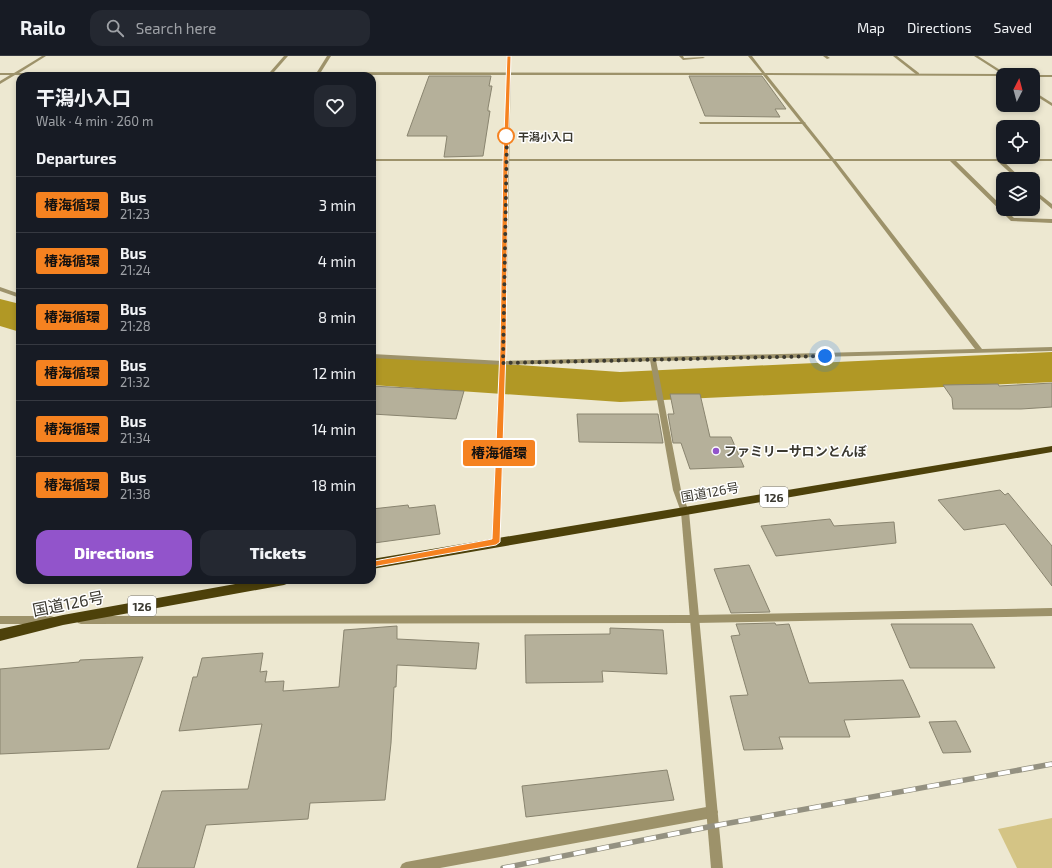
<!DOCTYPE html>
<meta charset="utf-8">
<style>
:root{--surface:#171b24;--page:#242831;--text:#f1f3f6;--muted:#9ea1a6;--line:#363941;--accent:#9254cb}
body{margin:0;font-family:"Exo 2","Noto Sans JP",sans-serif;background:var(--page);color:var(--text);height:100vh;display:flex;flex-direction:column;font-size:15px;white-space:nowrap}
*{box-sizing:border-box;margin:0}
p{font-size:13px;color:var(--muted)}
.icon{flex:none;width:22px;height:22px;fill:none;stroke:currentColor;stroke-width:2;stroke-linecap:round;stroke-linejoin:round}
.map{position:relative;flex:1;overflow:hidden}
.sheet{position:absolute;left:16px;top:16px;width:360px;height:512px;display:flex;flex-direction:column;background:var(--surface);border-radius:12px;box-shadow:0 2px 6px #0003}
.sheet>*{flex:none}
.badge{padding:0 8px;border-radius:3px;font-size:14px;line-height:26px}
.needle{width:26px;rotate:6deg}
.tools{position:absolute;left:996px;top:12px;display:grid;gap:8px}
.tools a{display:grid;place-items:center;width:44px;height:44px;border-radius:8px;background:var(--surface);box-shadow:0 2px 6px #0003;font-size:20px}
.you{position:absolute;width:20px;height:20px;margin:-10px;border:3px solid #fff;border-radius:50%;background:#1a73e8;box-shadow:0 0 0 6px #1a73e833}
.map>.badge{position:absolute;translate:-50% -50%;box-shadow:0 0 0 2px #fff}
h2{padding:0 20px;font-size:15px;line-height:36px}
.round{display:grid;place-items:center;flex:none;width:42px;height:42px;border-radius:12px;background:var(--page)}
.headline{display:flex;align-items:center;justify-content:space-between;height:68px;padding:0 20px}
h1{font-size:19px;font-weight:800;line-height:30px}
.action{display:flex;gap:8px;margin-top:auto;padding:8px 20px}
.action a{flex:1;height:46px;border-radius:12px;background:var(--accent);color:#fff;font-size:16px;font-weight:800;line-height:46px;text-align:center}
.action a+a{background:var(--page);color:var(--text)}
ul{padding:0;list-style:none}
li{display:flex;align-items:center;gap:12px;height:56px;padding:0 20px;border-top:1px solid var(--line)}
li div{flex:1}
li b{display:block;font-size:15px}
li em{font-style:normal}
li .badge{min-width:44px;font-weight:700;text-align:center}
header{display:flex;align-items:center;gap:24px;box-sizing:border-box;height:56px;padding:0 20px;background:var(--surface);border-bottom:1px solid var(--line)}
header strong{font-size:19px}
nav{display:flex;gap:22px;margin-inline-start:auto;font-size:14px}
.search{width:280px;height:36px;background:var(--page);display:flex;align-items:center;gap:10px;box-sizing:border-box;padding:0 14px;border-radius:12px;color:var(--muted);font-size:15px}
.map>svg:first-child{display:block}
.green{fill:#d4c485}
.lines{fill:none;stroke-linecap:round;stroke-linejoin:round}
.river{fill:#b19825;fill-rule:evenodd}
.building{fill:#b5b09a;stroke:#89846f}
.service{fill:#9d926a;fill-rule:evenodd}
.minor{fill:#9d926a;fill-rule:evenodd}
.tertiary{fill:#9d926a;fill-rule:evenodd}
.trunk{fill:#4d410a;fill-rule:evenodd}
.rail-casing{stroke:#949181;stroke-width:5.5}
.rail{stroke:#fff;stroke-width:4;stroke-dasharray:12;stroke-linecap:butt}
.line{fill:#f58220;stroke:#fff}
.walk{stroke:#3b3930;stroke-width:4;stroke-dasharray:0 7.2}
.stop-dot{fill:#fff;stroke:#f58220;stroke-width:2}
.poi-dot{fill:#9254cb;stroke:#fff;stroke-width:1.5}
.labels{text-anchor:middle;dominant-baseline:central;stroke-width:3;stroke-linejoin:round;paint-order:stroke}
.far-stop-label{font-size:11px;font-weight:bold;fill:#3b3930;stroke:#fff;text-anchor:start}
.shield{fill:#fff;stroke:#76746e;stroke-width:1}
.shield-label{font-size:12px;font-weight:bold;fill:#3b3930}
.poi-label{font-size:13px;font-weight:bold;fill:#3b3930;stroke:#fff;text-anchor:start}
.street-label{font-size:13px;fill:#3b3930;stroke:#fff}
.near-street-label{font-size:16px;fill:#3b3930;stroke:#fff}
</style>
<header>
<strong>Railo</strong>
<div class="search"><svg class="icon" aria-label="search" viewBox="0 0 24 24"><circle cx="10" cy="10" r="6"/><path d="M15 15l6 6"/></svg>Search here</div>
<nav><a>Map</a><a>Directions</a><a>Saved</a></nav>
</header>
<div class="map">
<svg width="1052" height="812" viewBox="0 0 1052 812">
<rect width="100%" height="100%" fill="#ede8d1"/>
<path class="green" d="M 1052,762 L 1052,812 L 1017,812 L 998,773 Z"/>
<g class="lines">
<g class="river">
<path d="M 0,243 L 20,248 L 20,276 L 0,270 Z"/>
<path d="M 1052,296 L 1052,326 L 620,346 L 372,329 L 372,299 L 620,316 Z"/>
</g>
</g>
<g class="building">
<path d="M 429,20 L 491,20 L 489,30 L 492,30 L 488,52 L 488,55 L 490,55 L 483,100 L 444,101 L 447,80 L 407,80 Z"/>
<path d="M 689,20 L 762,20 L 786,53 L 775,53 L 780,61 L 705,60 Z"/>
<path d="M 1052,327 L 1052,351 L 1021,353 L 953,353 L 952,342 L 943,329 L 998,328 L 999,330 Z"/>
<path d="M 372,330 L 464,335 L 456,363 L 372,358 Z"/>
<path d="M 670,338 L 700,338 L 710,381 L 731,381 L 744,411 L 690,413 L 681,387 L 673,387 L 668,358 L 674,358 Z"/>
<path d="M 577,358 L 658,358 L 663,387 L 579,386 Z"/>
<path d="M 1000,434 L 1005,439 L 1008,437 L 1052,490 L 1052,530 L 1005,468 L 964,474 L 938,444 Z"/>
<path d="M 408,449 L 409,452 L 435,449 L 440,478 L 374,487 L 372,453 Z"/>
<path d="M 830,463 L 834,470 L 894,466 L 896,487 L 776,500 L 761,470 Z"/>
<path d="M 749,509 L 770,556 L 731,557 L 714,513 Z"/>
<path d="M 775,567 L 776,569 L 789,568 L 809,627 L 903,624 L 920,661 L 844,664 L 850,681 L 779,681 L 783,693 L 744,694 L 730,640 L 748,639 L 731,580 L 740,579 L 736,568 Z"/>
<path d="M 891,568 L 972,568 L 995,612 L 910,612 Z"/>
<path d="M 397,570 L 397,583 L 479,587 L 476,613 L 397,609 L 396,631 L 394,631 L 391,687 L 385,744 L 310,747 L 308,763 L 206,769 L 194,812 L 137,812 L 162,735 L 248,733 L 262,668 L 179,675 L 193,621 L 197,621 L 202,602 L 263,597 L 260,616 L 267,615 L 265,626 L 284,625 L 283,635 L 339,631 L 344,574 Z"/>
<path d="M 610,572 L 663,574 L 667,618 L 602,615 L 603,626 L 526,627 L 525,579 L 610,578 Z"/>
<path d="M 143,601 L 109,693 L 0,698 L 0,613 L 79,606 L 80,604 Z"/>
<path d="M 956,665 L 971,696 L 943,697 L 929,666 Z"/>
<path d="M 667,714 L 674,744 L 526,761 L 522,730 Z"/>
</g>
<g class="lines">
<g class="service">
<path d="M 679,0 L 683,0 L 684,2 L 703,1 L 705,2 L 683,4 Z"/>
<path d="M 823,0 L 827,0 L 830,2 L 827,3 Z"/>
<path d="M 893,0 L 897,0 L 919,17 L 919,19 L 917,19 Z"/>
<path d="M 699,66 L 804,66 L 806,67 L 804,68 L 700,68 Z"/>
<path d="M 950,103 L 954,103 L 1003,151 L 1003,153 L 1005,153 L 1014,162 L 1052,163 L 1052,167 L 1011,165 L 950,105 Z"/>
<path d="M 997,103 L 1001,103 L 1022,123 L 1017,123 L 997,105 Z"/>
<path d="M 1033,133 L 1052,148 L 1052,153 L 1033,137 Z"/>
<path d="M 653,302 L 656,304 L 681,434 L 689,456 L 688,458 L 682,458 L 681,456 L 673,434 L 650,304 Z"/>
</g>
<g class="minor">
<path d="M 42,0 L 46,0 L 19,17 L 270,16 L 284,0 L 288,0 L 274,16 L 317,16 L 327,0 L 331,0 L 321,16 L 762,17 L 748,0 L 752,0 L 765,17 L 1002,18 L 974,0 L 978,0 L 1008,19 L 1003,19 L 1003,20 L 767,19 L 834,103 L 1052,103 L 1052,105 L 836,105 L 982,293 L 1052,291 L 1052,295 L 503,309 L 372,302 L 372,298 L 503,305 L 975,293 L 832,105 L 372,105 L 372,103 L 830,103 L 763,19 L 272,19 L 270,20 L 269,19 L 15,19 L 0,28 L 0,25 L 10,19 L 0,19 L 0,17 L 14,17 Z"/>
<rect x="1033" y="19" width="19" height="2"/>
<path d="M 1033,35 L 1052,47 L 1052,50 L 1033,38 Z"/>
<path d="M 0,231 L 20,238 L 20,242 L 0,235 Z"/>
<path d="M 1052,552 L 1052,560 L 695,567 L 81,568 L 78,567 L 76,564 L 78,561 L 81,560 L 695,559 Z"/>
<path d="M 0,560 L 51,560 L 54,561 L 56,564 L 54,567 L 51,568 L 0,568 Z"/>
<path d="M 712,750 L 716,752 L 718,756 L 716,760 L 712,762 L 440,812 L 400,812 L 402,808 L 406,806 Z"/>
</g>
<g class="tertiary">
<path d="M 507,0 L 511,0 L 506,293 L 500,486 L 499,488 L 493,488 L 492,486 L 500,293 Z"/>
<path d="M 685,453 L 688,454 L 689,456 L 723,812 L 711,812 L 681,456 L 682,454 Z"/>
</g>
<g class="trunk">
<path d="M 1052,390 L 1052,396 L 372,513 L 372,503 Z"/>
<path d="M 257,524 L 290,524 L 289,527 L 284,529 L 63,569 L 0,585 L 0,573 L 63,559 Z"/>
</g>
<g class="rail-casing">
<path id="rail" d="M 503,812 L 713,770 L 1052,708"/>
</g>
<use href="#rail" class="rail"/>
</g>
<path class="line" d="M 507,0 L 511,0 L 508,104 L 506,293 L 500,486 L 496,489 L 372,511 L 369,510 L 368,508 L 369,506 L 492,483 L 500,293 L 503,104 Z"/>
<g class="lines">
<path class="walk" d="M 506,80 L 507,75 L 503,307 L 825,300"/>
</g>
<circle class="stop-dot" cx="506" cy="80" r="8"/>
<circle class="poi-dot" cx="716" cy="395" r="4"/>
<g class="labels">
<g class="far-stop-label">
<text x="518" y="80">干潟小入口</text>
</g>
<g class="shield">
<rect x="760" y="431" width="28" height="20" rx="3"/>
<rect x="128" y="540" width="28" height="20" rx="3"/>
</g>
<g class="shield-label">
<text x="774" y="441">126</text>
<text x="142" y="550">126</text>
</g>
<g class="poi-label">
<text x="724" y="395">ファミリーサロンとんぼ</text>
</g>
<g class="street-label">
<text transform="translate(710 436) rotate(-10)">国道126号</text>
</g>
<g class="near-street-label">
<text transform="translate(68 547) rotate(-11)">国道126号</text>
</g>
</g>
</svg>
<div class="tools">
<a><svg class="needle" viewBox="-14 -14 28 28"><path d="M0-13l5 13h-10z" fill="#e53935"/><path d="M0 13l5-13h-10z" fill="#9ea1a6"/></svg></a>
<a><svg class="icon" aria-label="locate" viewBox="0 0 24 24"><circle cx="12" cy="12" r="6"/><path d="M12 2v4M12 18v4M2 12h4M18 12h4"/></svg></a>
<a><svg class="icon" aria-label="layers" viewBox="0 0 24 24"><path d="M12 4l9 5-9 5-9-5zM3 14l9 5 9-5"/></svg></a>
</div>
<div class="you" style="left:825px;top:300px"></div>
<b class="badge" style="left:499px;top:397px;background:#f58220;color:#111">椿海循環</b>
<section class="sheet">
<div class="headline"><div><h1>干潟小入口</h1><p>Walk · 4 min · 260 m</p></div><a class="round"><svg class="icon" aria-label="heart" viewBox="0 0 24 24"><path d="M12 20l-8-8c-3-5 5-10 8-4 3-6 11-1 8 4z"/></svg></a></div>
<h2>Departures</h2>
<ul>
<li><span class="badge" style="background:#f58220;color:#111">椿海循環</span><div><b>Bus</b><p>21:23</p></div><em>3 min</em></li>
<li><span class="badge" style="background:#f58220;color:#111">椿海循環</span><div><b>Bus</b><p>21:24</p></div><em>4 min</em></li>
<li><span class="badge" style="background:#f58220;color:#111">椿海循環</span><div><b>Bus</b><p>21:28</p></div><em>8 min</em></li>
<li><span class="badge" style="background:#f58220;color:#111">椿海循環</span><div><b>Bus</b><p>21:32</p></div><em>12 min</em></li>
<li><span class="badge" style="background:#f58220;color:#111">椿海循環</span><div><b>Bus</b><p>21:34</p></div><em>14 min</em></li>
<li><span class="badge" style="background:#f58220;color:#111">椿海循環</span><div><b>Bus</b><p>21:38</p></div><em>18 min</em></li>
</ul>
<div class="action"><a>Directions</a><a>Tickets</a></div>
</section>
</div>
